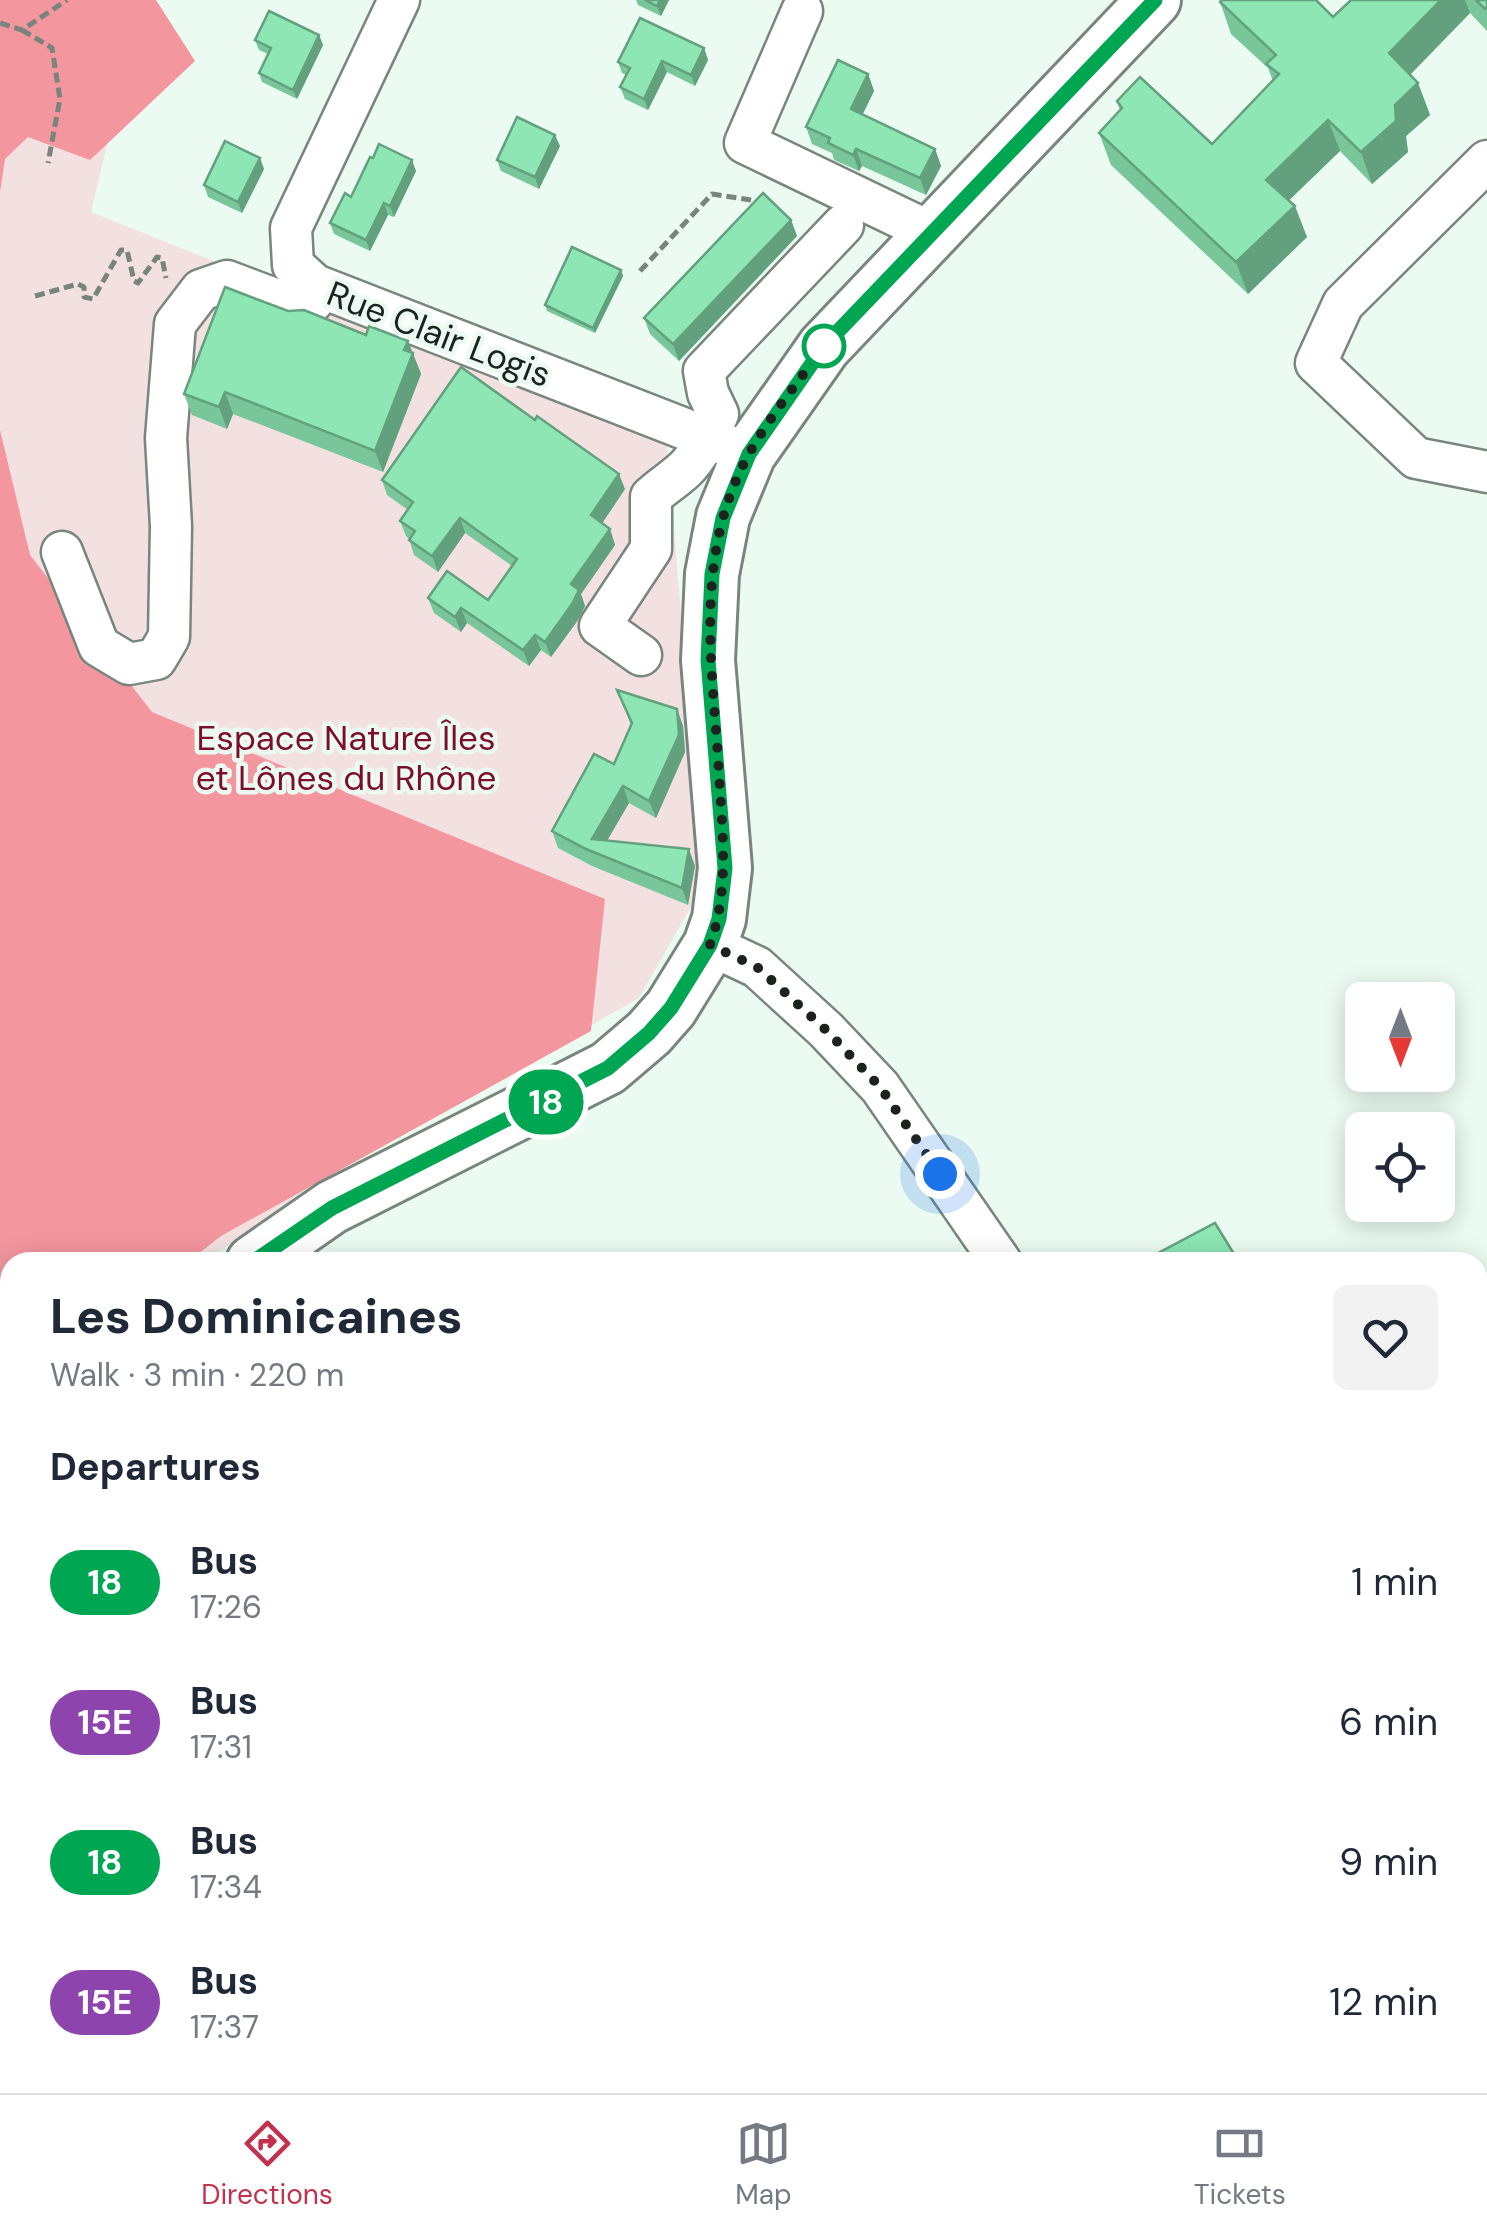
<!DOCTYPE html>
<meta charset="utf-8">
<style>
:root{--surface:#fff;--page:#f2f2f3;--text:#1f2937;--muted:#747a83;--line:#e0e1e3;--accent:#c2324e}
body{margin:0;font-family:"DM Sans",sans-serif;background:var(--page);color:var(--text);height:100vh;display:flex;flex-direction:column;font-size:38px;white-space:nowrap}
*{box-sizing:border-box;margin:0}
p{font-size:32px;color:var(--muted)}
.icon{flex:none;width:55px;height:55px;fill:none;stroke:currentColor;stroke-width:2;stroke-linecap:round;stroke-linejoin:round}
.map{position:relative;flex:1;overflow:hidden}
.panel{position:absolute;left:0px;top:1252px;width:1488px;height:842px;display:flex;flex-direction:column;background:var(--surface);border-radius:30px 30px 0 0;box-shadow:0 5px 25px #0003}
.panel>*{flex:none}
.badge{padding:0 20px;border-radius:32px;font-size:35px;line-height:65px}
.needle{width:65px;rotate:180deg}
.controls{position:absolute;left:1345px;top:982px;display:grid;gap:20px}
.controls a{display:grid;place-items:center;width:110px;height:110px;border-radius:15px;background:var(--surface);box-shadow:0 5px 25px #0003;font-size:50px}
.you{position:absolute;width:50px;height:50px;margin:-25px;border:8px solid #fff;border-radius:50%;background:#1a73e8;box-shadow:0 0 0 15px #1a73e833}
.map>.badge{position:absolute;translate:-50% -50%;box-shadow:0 0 0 5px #fff}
h2{padding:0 50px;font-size:38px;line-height:90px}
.round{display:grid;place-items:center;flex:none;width:105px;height:105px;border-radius:15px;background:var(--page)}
.head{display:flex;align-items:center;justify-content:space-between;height:170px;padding:0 50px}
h1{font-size:48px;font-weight:800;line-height:75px}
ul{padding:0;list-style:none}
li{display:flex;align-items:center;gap:30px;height:140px;padding:0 50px}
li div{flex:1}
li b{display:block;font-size:38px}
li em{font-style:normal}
li .badge{min-width:110px;font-weight:700;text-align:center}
.dock{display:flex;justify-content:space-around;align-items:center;height:140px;border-top:2px solid var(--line);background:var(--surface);font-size:28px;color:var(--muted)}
.dock a{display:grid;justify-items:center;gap:5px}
.dock .current{color:var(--accent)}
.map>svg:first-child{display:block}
.green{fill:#f3e1e1}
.forest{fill:#f3969e}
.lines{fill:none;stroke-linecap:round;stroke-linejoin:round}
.minor-casing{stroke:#78867d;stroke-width:45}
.major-casing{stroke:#78867d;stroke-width:58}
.path{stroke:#79847d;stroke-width:5;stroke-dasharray:10 5;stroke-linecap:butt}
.minor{stroke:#fff;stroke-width:40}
.major{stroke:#fff;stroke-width:52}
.wall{fill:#79c69b}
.shaded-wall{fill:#63a17e}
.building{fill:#8de6b4;stroke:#63a17e;stroke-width:2.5}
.line-casing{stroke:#fff;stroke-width:22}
.line{stroke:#00a651;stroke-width:15}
.walk{stroke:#1c221e;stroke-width:10;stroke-dasharray:0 18}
.stop-dot{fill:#fff;stroke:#00a651;stroke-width:5}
.labels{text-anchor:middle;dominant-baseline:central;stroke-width:9;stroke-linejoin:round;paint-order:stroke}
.street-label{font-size:35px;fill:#1c221e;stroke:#ebfbf1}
.park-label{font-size:35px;fill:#7d0e2a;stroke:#ebfbf1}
</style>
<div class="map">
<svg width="1487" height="2093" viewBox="0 0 1487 2093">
<rect width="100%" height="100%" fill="#ebfbf1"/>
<path class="green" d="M 0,0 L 141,0 L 91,212 L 667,443 L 703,886 L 639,998 L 316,1182 L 205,1262 L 10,1262 L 10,1447 L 0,1459 Z"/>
<g class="forest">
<path d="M 0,0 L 156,0 L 195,61 L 90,160 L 28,137 L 5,159 L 0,192 Z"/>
<path d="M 0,430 L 30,555 L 152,712 L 605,899 L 591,1031 L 221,1236 L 188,1262 L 10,1262 L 10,1409 L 0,1424 Z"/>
</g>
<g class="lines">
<g class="minor-casing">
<g id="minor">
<path d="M 399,0 L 291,228 L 293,265 L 315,285 L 749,454"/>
<path d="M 802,11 L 745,143 L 930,232"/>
<path d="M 1487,161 L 1343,304 L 1316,363 L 1416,458 L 1487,472"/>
<path d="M 62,552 L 99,646 L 129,664 L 156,659 L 169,637 L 171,526 L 166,438 L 175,324 L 201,290 L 227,281 L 304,310 L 313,301 L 315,285"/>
<path d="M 641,655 L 600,626 L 651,549 L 651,497 C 662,486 680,476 689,465 C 702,450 710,432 718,414 L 708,393 L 704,371 L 843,225"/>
<path d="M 710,945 L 757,967 L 826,1030 L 880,1087 L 1001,1262"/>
</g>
</g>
<g class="major-casing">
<g id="major">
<path d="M 253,1262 L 332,1207 L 608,1068 L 649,1033 L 671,1008 L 710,945 L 719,919 L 725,868 L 708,660 L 712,574 L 723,517 L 749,454 L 824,347 L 1154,0"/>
<path d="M 0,1491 L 10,1479"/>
</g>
</g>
<g class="path">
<path d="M 0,23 L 22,30 L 67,0"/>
<path d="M 22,30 L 52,48 L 60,99 L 48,163"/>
<path d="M 640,271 L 712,194 L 758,201"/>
<path d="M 35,296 L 78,284 L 84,287 L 84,297 L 93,299 L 121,250 L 127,250 L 134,281 L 138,283 L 157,257 L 162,258 L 166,278"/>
</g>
<use href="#minor" class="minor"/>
<use href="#major" class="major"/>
</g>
<g class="wall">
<path d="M 636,0 L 669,0 L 661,16 L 638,5 Z"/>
<path d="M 1351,0 L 1487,0 L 1487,31 L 1470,13 L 1410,75 L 1418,83 L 1430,115 L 1406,136 L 1408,152 L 1372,184 L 1340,151 L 1289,200 L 1307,237 L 1248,294 L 1111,165 L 1099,133 L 1120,110 L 1117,101 L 1212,144 L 1273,81 L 1268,68 L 1231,34 L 1220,2 L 1333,17 Z"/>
<path d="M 319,35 L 323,45 L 297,99 L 262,82 L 259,73 L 268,54 L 259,50 L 255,40 Z"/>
<path d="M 704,48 L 708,60 L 695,86 L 667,72 L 648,110 L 625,99 L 620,87 L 626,75 L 622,73 L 618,62 Z"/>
<path d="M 868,74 L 874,91 L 862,115 L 935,149 L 941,166 L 926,195 L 862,166 L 859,171 L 834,160 L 832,153 L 812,144 L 806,127 Z"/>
<path d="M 560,146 L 539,189 L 501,171 L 497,160 Z"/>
<path d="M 260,158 L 264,169 L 242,213 L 208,197 L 204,185 Z"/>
<path d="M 416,171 L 394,217 L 388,215 L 370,251 L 334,234 L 330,223 L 351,197 Z"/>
<path d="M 791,220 L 797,236 L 679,361 L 650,334 L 644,318 Z"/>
<path d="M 621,270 L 623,276 L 595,333 L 547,311 L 545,305 Z"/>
<path d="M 288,311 L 366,335 L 408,341 L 421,374 L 383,472 L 233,414 L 227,429 L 192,415 L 184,394 Z"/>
<path d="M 382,480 L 625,489 L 602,523 L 610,529 L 615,545 L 581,594 L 585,606 L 578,620 L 551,657 L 541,650 L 529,666 L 467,623 L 461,632 L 434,613 L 428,598 L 488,600 L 512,566 L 465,533 L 438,572 L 414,555 L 409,539 L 406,536 L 400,521 L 408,510 L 387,495 Z"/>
<path d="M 617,690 L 677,709 L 683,726 L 685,752 L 656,818 L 629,803 L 607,841 L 695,866 L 688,905 L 592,866 L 558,848 L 552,831 L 614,764 L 631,725 Z"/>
</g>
<g class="shaded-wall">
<path d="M 660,0 L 669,0 L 661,16 L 657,6 Z"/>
<path d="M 1441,0 L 1465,0 L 1470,13 L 1401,84 L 1389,53 Z"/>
<path d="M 319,35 L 323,45 L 297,99 L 293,90 Z"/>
<path d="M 704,48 L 708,60 L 695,86 L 691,75 Z"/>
<path d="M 662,61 L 667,72 L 648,110 L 644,99 Z"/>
<path d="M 868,74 L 874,91 L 857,126 L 851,109 Z"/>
<path d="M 1418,83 L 1430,115 L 1406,136 L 1408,152 L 1372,184 L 1361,152 L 1395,105 Z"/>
<path d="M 1328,120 L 1340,151 L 1277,212 L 1266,180 Z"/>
<path d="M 555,135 L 560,146 L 539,189 L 535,177 Z"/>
<path d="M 856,149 L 862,166 L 859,171 L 853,155 Z"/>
<path d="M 935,149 L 941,166 L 926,195 L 920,178 Z"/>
<path d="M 260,158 L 264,169 L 242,213 L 238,202 Z"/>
<path d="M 412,160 L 416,171 L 394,217 L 390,206 Z"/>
<path d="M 384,203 L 388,215 L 370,251 L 366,240 Z"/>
<path d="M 1295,206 L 1307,237 L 1248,294 L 1236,262 Z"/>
<path d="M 791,220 L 797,236 L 679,361 L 673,344 Z"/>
<path d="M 621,270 L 623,276 L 595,333 L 593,328 Z"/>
<path d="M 408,341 L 421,374 L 383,472 L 375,451 Z"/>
<path d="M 225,392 L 233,414 L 227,429 L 219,407 Z"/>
<path d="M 619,474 L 625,489 L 597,531 L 591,515 Z"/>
<path d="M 460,518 L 465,533 L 438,572 L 432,556 Z"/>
<path d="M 610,529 L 615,545 L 581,594 L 585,606 L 578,620 L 551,657 L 545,642 L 571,584 Z"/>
<path d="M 461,608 L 467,623 L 461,632 L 455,617 Z"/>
<path d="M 535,635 L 541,650 L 529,666 L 523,650 Z"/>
<path d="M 677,709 L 683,726 L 685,752 L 656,818 L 649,801 Z"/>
<path d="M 623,786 L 629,803 L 599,854 L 592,839 Z"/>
<path d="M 689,849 L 695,866 L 688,905 L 682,888 Z"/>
</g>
<g class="building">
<path d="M 645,0 L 660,0 L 657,6 Z"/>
<path d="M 1222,0 L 1316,0 L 1333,17 L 1351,0 L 1441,0 L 1389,53 L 1418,83 L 1395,105 L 1396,121 L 1361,152 L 1328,120 L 1266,180 L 1295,206 L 1236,262 L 1099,133 L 1122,108 L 1117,101 L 1140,77 L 1212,144 L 1279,74 L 1266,64 L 1276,55 L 1220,2 Z"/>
<path d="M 1476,0 L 1487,0 L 1487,7 L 1485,9 Z"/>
<path d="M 269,11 L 319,35 L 293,90 L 259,73 L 271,48 L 255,40 Z"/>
<path d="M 640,18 L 704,48 L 691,75 L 662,61 L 644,99 L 620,87 L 630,68 L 618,62 Z"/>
<path d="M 838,60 L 868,74 L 851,109 L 935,149 L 920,178 L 856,149 L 853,155 L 828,143 L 830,138 L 806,127 Z"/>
<path d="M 517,117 L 555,135 L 535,177 L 497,160 Z"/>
<path d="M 225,141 L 260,158 L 238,202 L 204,185 Z"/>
<path d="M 379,144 L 412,160 L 390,206 L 384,203 L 366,240 L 330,223 L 345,193 L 351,197 L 370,157 L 373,158 Z"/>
<path d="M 763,193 L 791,220 L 673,344 L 644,318 Z"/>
<path d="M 572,247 L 621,270 L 593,328 L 545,305 Z"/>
<path d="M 225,287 L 288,311 L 304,310 L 366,335 L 369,326 L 408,341 L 404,350 L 413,353 L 375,451 L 225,392 L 219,407 L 184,394 Z"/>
<path d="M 461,367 L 535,420 L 537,416 L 619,474 L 591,515 L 610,529 L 571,584 L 579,590 L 572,604 L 545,642 L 535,635 L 523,650 L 461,608 L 455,617 L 428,598 L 447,571 L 488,600 L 517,559 L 460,518 L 432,556 L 409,540 L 415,531 L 400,521 L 413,502 L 382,480 Z"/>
<path d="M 617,690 L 677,709 L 679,735 L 649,801 L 623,786 L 592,839 L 689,849 L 682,888 L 586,849 L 552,831 L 594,754 L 614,764 L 632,723 Z"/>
<path d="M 1215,1223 L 1239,1262 L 1141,1262 Z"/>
</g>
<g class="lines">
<g class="line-casing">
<path id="line" d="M 253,1262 L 332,1208 L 608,1068 L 649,1033 L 671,1008 L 710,945 L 719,919 L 725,868 L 708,660 L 712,574 L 723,518 L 749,454 L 824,346 L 1155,0"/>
</g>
<use href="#line" class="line"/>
<path class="walk" d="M 824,346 C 799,381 771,415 750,452 C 693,554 712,662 719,772 C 722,831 730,889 710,945 L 757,967 L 826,1030 L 880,1087 L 940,1174"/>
</g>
<circle class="stop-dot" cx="824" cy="346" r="20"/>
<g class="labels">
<g class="street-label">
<text transform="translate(439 334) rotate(21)">Rue Clair Logis</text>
</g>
<g class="park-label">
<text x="346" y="738">Espace Nature Îles<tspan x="346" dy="40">et Lônes du Rhône</tspan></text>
</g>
</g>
</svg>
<div class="controls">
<a><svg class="needle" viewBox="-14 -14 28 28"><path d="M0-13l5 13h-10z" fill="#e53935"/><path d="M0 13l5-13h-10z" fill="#747a83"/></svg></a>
<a><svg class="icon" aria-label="locate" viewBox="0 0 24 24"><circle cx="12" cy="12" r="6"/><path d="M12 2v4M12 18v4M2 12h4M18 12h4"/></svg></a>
</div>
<div class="you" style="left:940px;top:1174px"></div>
<b class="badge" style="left:546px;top:1102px;background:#00a651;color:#fff">18</b>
<section class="panel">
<div class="head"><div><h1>Les Dominicaines</h1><p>Walk · 3 min · 220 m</p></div><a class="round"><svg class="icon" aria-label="heart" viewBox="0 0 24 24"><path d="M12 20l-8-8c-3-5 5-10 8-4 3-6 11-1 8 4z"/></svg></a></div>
<h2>Departures</h2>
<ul>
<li><span class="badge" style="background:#00a651;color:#fff">18</span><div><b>Bus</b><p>17:26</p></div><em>1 min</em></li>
<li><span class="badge" style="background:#8e44ad;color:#fff">15E</span><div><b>Bus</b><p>17:31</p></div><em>6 min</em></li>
<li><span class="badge" style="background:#00a651;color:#fff">18</span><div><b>Bus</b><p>17:34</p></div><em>9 min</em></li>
<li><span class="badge" style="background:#8e44ad;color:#fff">15E</span><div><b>Bus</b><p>17:37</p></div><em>12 min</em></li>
</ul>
</section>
</div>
<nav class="dock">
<a class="current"><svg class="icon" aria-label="directions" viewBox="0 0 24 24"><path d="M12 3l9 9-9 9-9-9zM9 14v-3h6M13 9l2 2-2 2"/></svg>Directions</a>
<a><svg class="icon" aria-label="map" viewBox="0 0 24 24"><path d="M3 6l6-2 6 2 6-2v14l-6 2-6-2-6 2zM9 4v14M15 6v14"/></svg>Map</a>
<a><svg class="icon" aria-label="tickets" viewBox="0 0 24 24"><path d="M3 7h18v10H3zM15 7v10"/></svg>Tickets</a>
</nav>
